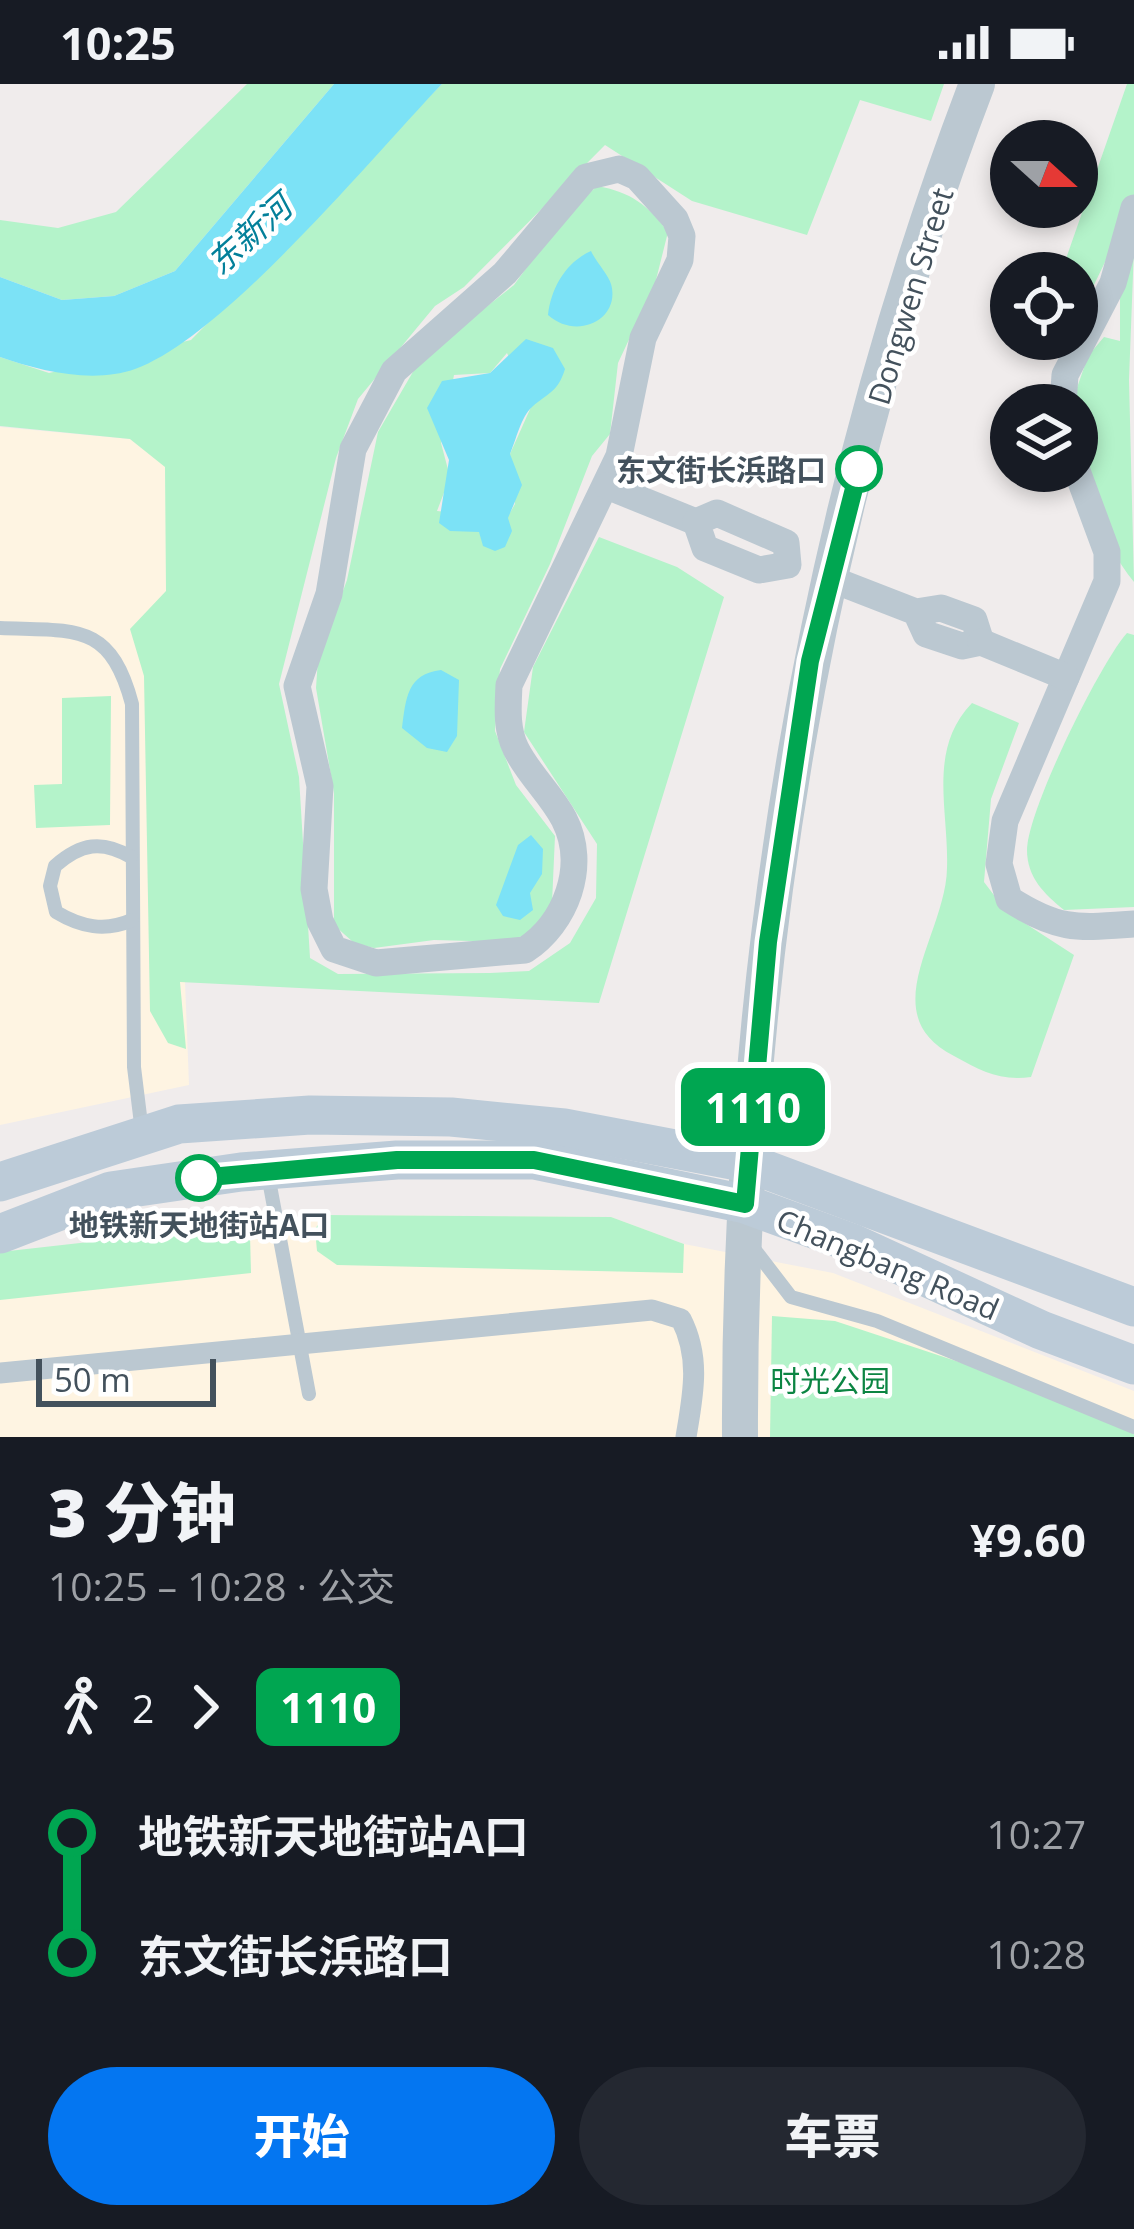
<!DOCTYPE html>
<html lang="zh">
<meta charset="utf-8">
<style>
:root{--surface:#171b24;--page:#242831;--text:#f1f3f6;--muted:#9ea1a6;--accent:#0476f1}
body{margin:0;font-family:"Open Sans","Noto Sans SC",sans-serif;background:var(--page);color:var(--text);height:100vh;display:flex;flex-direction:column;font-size:45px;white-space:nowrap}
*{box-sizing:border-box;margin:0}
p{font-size:39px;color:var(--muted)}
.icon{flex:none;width:66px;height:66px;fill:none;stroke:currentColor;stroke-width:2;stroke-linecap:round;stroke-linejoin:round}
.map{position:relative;height:1353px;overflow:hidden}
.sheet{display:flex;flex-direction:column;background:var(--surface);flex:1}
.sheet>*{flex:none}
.badge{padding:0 24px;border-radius:18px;font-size:42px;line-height:78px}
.needle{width:78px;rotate:111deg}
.controls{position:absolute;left:990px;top:36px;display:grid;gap:24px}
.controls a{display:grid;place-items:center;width:108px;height:108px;border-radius:50%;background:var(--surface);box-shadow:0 6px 18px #0003;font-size:60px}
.scale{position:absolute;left:36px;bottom:30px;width:180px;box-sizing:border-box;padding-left:12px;border:6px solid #43515c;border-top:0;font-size:33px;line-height:42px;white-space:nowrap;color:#43515c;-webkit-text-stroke:9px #fff;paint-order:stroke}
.map>.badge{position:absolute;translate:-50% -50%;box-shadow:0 0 0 6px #fff}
.legs{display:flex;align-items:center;gap:18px;height:132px;padding:0 48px;font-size:39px}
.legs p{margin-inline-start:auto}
.summary{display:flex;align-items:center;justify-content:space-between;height:204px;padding:0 48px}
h1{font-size:66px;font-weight:800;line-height:90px}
.action{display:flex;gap:24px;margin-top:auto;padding:24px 48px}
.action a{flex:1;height:138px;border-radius:72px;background:var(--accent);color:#fff;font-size:48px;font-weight:800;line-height:138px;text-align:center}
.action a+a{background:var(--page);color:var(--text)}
ul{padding:0 48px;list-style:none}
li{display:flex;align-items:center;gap:42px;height:120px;font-size:45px}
li i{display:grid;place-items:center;width:18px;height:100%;margin:0 15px;background:currentColor}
li i::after{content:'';width:30px;height:30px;margin:-15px;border:9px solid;border-radius:50%;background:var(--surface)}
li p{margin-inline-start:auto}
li:first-child i{background:linear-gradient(#0000 50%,currentColor 0)}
li:last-child i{background:linear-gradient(currentColor 50%,#0000 0)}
.status{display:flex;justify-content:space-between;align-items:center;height:84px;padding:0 60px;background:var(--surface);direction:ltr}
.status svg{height:33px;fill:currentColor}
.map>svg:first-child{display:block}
.commercial{fill:#fef4e2}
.green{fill:#b4f3ca;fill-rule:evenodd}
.water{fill:#7ce2f6}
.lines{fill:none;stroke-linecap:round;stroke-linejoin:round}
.service{stroke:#bbc8d1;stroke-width:14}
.pedestrian{stroke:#bbc8d1;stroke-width:21}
.minor{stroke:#bbc8d1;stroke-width:27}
.tertiary{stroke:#bbc8d1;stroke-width:36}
.secondary{stroke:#bccbd8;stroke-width:39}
.line-1-casing{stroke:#fff;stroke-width:27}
.line-1{stroke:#00a651;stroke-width:18}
.stop-1-dot{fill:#fff;stroke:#00a651;stroke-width:6}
.labels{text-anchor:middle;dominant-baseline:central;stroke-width:9;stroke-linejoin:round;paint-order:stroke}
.street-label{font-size:30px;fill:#43515c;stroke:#fff}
.stop-label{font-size:30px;font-weight:bold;fill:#43515c;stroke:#fff;text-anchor:end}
.park-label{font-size:30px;fill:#0c8543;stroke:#fff}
.water-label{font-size:33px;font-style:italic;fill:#03809a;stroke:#fff}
</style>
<div class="status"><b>10:25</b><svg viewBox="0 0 49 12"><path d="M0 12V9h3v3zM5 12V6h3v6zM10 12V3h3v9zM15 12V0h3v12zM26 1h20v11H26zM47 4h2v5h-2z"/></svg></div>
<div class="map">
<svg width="1134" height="1353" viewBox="0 0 1134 1353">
<rect width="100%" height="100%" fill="#f0ecec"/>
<g class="commercial">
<path d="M 0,343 L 130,355 L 165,382 L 189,1001 L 0,1041 Z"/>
<path d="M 325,1131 L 611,1133 L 684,1160 L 833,1189 L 1134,1307 L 1134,1353 L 0,1353 L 0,1169 Z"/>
</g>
<g class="green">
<path d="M 247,0 L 334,0 L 175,187 L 114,212 L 62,216 L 0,193 L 0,136 L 58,144 L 116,128 Z"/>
<path d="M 442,0 L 944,0 L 931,37 L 860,16 L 807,151 L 692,117 L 605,61 L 464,203 L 435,222 L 358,315 L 336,374 L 279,600 L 299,693 L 310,874 L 338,890 L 490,889 L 529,887 L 570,859 L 596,814 L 597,760 L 524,648 L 533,583 L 599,453 L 677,483 L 724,513 L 599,919 L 180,898 L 186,965 L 168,959 L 150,927 L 144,592 L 130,545 L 166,507 L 165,383 L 130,355 L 0,342 L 0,273 L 49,289 L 191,256 Z"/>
<path d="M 1127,0 L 1134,0 L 1134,118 L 1092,205 L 1077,201 L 1077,189 L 1061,189 Z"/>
<path d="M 597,102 C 631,108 648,121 668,148 L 655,200 L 618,279 L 610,350 L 592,372 L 550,480 L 500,585 L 495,647 L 516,701 L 555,752 L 552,819 L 532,848 L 508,858 L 434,856 L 374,864 L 354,859 L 334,841 L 334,709 L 316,604 L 318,575 L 347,496 L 378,348 L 421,274 L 514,201 L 565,131 ZM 507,269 L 531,323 L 510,370 L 515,420 L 507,434 L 437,427 L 450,393 L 441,359 L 454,291 L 490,289 Z"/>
<path d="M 1134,164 L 1129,296 L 1134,498 C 1096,452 1077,380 1077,321 L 1071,321 L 1088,272 L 1104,253 L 1120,257 L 1120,214 Z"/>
<path d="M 1127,549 L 1134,551 L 1134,823 L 1064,826 C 1044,810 1027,793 1027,766 C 1027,727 1100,579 1127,549 Z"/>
<path d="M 111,612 L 110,741 L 36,744 L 34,701 L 62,700 L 62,614 Z"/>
<path d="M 972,619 L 1019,639 L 991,715 L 984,798 L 1006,827 L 1074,871 L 1031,993 C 999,997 981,987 954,972 C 872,930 946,851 947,784 C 949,726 927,666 972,619 Z"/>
<path d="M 325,1131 L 611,1133 L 684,1160 L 683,1189 L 337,1181 L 317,1167 L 315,1145 Z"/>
<path d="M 231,1142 L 250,1151 L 251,1189 L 0,1216 L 0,1168 Z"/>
<path d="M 772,1232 L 835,1237 L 1134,1336 L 1134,1353 L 770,1353 Z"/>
</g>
<g class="water">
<path d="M 334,0 L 442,0 C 371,74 224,253 135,285 C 93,300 40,287 0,273 L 0,193 L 62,216 L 114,212 L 175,187 Z"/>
<path d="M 591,167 C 596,178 608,190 611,200 C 621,235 577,257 548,231 C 551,204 566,178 591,167 Z"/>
<path d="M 526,255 L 553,264 L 565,285 C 558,308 549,308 532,323 C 521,333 516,356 510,370 L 522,401 L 508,434 L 512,447 L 505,463 L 495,467 L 483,462 L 479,448 L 450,447 L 439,439 L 449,376 L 427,324 L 442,297 L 490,289 Z"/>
<path d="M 441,586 L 459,596 L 457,652 L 447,668 L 427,664 L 402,644 C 406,614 407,590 441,586 Z"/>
<path d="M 531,751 L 543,765 L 542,790 L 530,809 L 533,826 L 520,836 L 503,832 L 496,821 L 518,761 Z"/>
</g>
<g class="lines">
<g class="service">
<path d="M 0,544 C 76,547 110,538 132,620 L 134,983 L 142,1048"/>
<path d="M 131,773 C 102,756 81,759 55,782 L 50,802 L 56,828 C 81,843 105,848 132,836"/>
<path d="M 268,1091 L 309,1310"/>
<path d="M 751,1161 L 791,1213 L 877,1237 L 1134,1343"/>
</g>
<path class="pedestrian" d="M 0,1289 L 652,1226 L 681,1235 C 701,1274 693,1311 686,1353"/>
<g class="minor">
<path d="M 619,85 L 637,93 L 675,135 L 682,152 L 680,176 L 643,254 L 619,372 L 509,601 C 508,623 506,645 516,665 C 529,691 551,710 564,735 C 588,782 566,839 525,866 L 376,879 L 334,865 L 320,837 L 314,805 L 320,702 L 297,602 L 329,510 L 353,365 L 394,287 L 505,189 L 586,93 Z"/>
<path d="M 1063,321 L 1065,291 L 1113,199 L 1134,124"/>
<path d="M 1077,387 L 1107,468 L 1107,497 L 1005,737 L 999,780 L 1009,815 C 1059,847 1077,844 1134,840"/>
<path d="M 607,402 L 696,438"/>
<path d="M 717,429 L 786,459 L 788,481 L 759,486 L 705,464 L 696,438 Z"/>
<path d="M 831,495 L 916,528 L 941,524 L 974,536 L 981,558 L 962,562 L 926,550 L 916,528"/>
<path d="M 981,558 L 1066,593"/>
</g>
<path class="tertiary" d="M 740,1353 C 738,895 813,429 977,0"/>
<g class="secondary">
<path d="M 0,1098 L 179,1040 L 310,1031 L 451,1033 L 564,1044 L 748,1079 L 1134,1223"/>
<path d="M 0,1150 L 111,1107 L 241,1088 L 397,1076 L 534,1076 L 745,1120 L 852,1159 L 1041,1246 L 1134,1281"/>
</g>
</g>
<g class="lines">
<g class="line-1-casing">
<path id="line-1" d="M 199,1094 L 397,1076 L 534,1076 L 745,1120 L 768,858 L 810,577 L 859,385"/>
</g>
<use href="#line-1" class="line-1"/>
</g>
<g class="stop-1-dot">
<circle cx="859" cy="385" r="21"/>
<circle cx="199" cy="1094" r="21"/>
</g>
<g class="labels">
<g class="street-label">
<text transform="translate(910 212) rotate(-73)">Dongwen Street</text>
<text transform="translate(888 1180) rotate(23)">Changbang Road</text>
</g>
<g class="stop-label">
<text x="826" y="385">东文街长浜路口</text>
<text x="199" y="1140" text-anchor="middle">地铁新天地街站A口</text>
</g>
<g class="park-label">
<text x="830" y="1296">时光公园</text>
</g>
<g class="water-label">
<text transform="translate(249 150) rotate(-42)">东新河</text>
</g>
</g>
</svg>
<div class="controls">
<a><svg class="needle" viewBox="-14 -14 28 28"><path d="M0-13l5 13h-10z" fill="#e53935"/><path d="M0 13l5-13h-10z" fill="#9ea1a6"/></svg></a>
<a><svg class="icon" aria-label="locate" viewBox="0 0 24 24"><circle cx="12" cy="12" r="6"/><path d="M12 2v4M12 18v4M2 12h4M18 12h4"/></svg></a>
<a><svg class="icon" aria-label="layers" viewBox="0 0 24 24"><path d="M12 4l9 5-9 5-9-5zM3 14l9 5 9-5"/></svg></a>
</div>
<div class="scale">50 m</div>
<b class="badge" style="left:753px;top:1023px;background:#00a651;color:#fff">1110</b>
</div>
<section class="sheet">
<div class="summary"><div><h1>3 分钟</h1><p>10:25 – 10:28 · 公交</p></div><b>¥9.60</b></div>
<div class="legs"><svg class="icon" aria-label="walk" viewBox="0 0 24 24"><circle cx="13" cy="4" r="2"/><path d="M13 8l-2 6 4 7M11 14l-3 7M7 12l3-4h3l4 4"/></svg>2<svg class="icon" aria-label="forward" viewBox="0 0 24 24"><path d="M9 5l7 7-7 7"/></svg><b class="badge" style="background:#00a651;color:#fff">1110</b></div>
<ul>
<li><i style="color:#00a651"></i><b>地铁新天地街站A口</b><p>10:27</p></li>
<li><i style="color:#00a651"></i><b>东文街长浜路口</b><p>10:28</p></li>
</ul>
<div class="action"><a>开始</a><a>车票</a></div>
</section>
